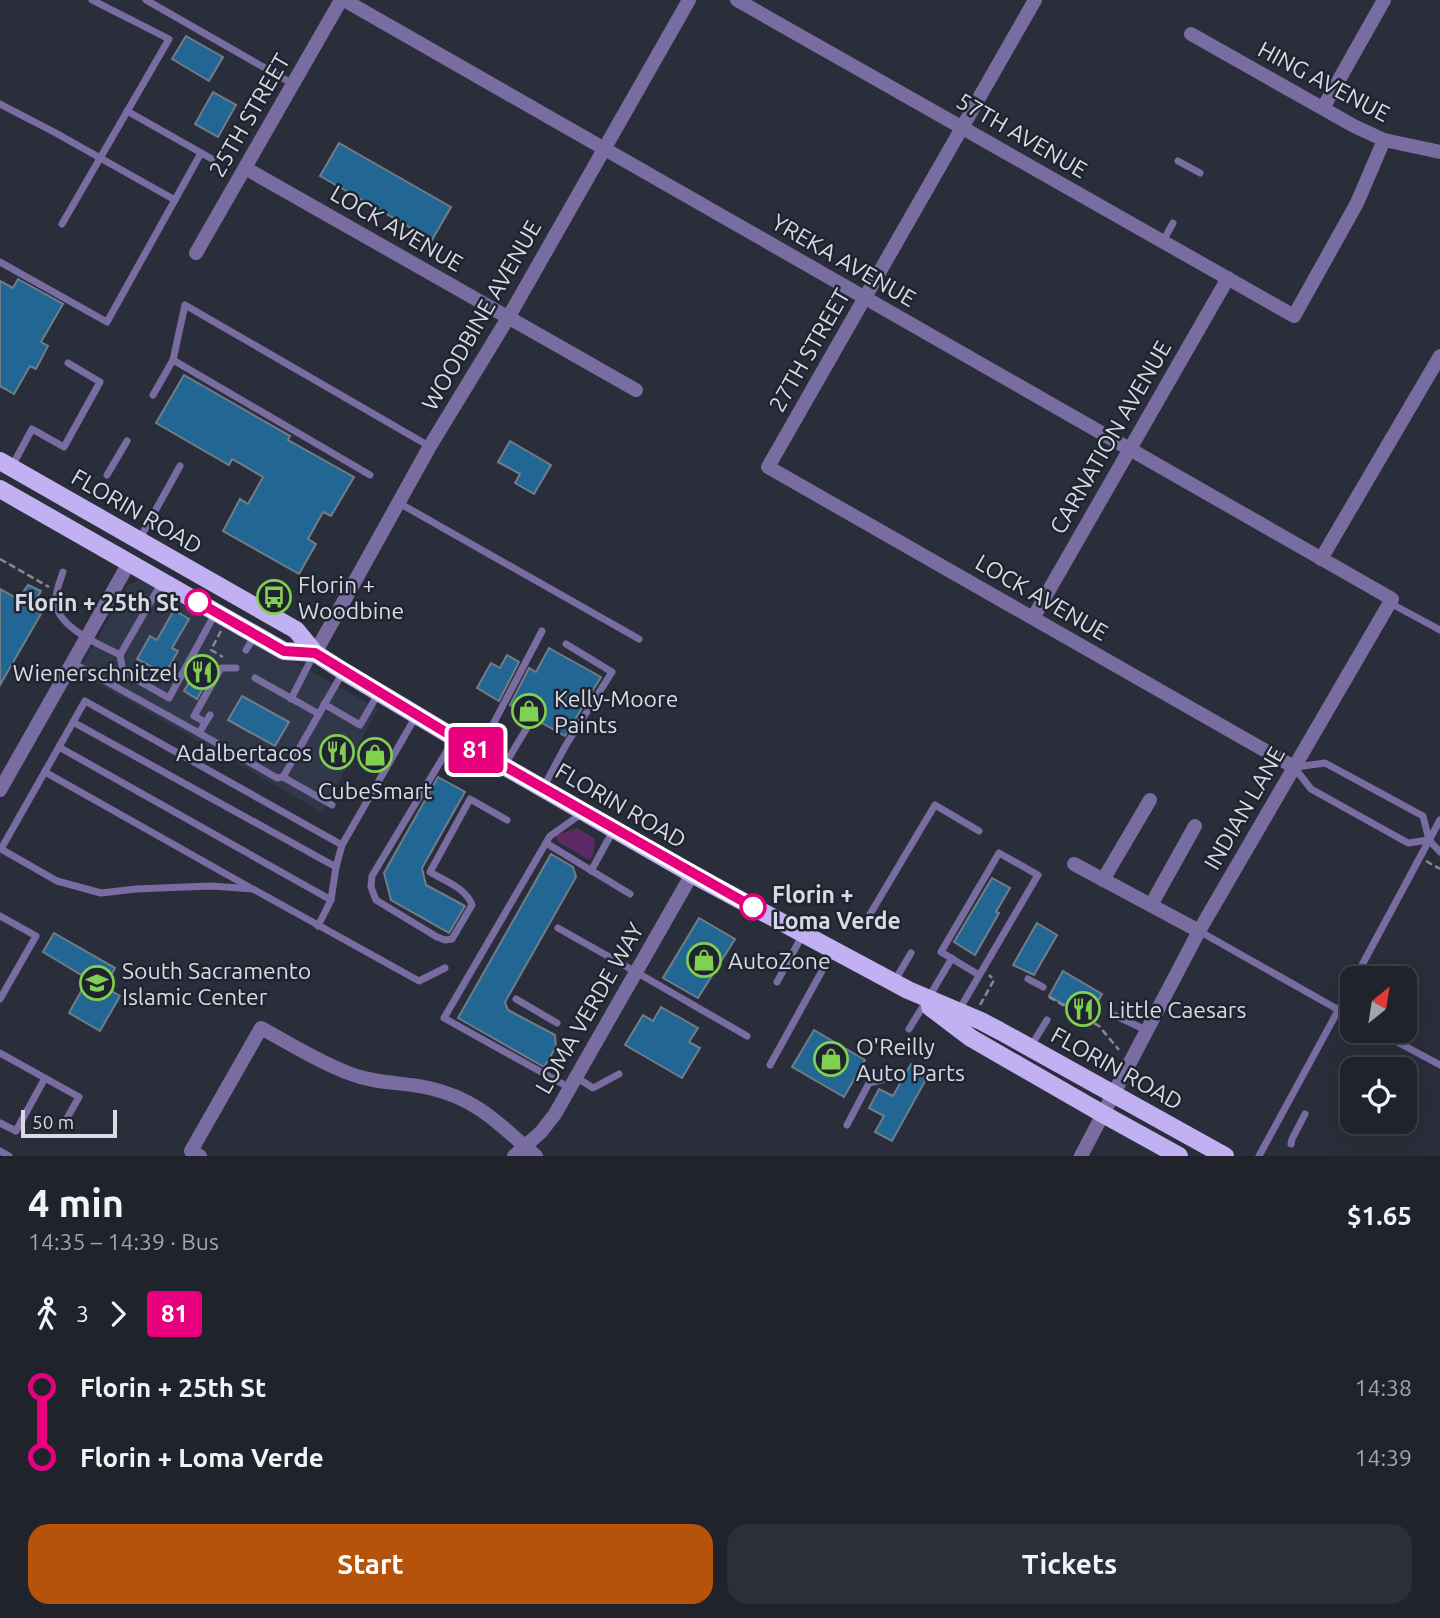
<!DOCTYPE html>
<meta charset="utf-8">
<style>
:root{--surface:#20222c;--page:#2d2f38;--text:#f1f3f6;--muted:#a2a4a9;--line:#3d3f48;--accent:#b45309}
body{margin:0;font-family:Ubuntu,sans-serif;background:var(--page);color:var(--text);height:100vh;display:flex;flex-direction:column;font-size:26px;white-space:nowrap}
*{box-sizing:border-box;margin:0}
p{font-size:23px;color:var(--muted)}
.icon{flex:none;width:38px;height:38px;fill:none;stroke:currentColor;stroke-width:2;stroke-linecap:round;stroke-linejoin:round}
.map{position:relative;height:1156px;overflow:hidden}
.side{display:flex;flex-direction:column;background:var(--surface);flex:1}
.side>*{flex:none}
.badge{padding:0 14px;border-radius:5px;font-size:24px;line-height:46px}
.needle{width:46px;rotate:30deg}
.buttons{position:absolute;left:1340px;top:966px;display:grid;gap:14px}
.buttons a{display:grid;place-items:center;width:77px;height:77px;border-radius:14px;background:var(--surface);box-shadow:0 7px 28px #0002,0 0 0 2px var(--line);font-size:35px}
.scale{position:absolute;left:21px;bottom:18px;width:96px;box-sizing:border-box;padding-left:7px;border:4px solid #d8dbe3;border-top:0;font-size:19px;line-height:24px;white-space:nowrap;color:#d8dbe3;-webkit-text-stroke:5px #202430;paint-order:stroke}
.map>.badge{position:absolute;translate:-50% -50%;box-shadow:0 0 0 4px #fff}
.legs{display:flex;align-items:center;gap:10px;height:77px;padding:0 28px;font-size:23px}
.legs p{margin-inline-start:auto}
.summary{display:flex;align-items:center;justify-content:space-between;height:119px;padding:0 28px}
h1{font-size:38px;font-weight:600;line-height:52px}
.button{display:flex;gap:14px;margin-top:auto;padding:14px 28px}
.button a{flex:1;height:80px;border-radius:21px;background:var(--accent);color:#fff;font-size:28px;font-weight:600;line-height:80px;text-align:center}
.button a+a{background:var(--page);color:var(--text)}
ul{padding:0 28px;list-style:none}
li{display:flex;align-items:center;gap:24px;height:70px;font-size:26px}
li i{display:grid;place-items:center;width:10px;height:100%;margin:0 9px;background:currentColor}
li i::after{content:'';width:18px;height:18px;margin:-9px;border:5px solid;border-radius:50%;background:var(--surface)}
li p{margin-inline-start:auto}
li:first-child i{background:linear-gradient(#0000 50%,currentColor 0)}
li:last-child i{background:linear-gradient(currentColor 50%,#0000 0)}
.map>svg:first-child{display:block}
.built{fill:#31384a}
.green{fill:#5e2a66}
.building{fill:#226794;stroke:#707d88;stroke-width:2}
.lines{fill:none;stroke-linecap:round;stroke-linejoin:round}
.path{stroke:#868993;stroke-width:2.5;stroke-dasharray:7 3.5;stroke-linecap:butt}
.service{stroke:#796ca1;stroke-width:7}
.minor{stroke:#796ca1;stroke-width:14}
.tertiary{stroke:#796ca1;stroke-width:14}
.primary{stroke:#c1b1f3;stroke-width:18}
.line-1-casing{stroke:#fff;stroke-width:16}
.line-1{stroke:#e6007e;stroke-width:10}
.stop-1-dot{fill:#fff;stroke:#e6007e;stroke-width:3.5}
.labels{text-anchor:middle;dominant-baseline:central;stroke-width:5;stroke-linejoin:round;paint-order:stroke}
.street-label{font-size:23px;fill:#d8dbe3;stroke:#202430}
.poi-label{font-size:23px;fill:#d8dbe3;stroke:#202430;text-anchor:start}
.stop-label{font-size:23px;font-weight:bold;fill:#d8dbe3;stroke:#202430;text-anchor:end}
</style>
<div class="map">
<svg width="1440" height="1156" viewBox="0 0 1440 1156">
<rect width="100%" height="100%" fill="#2a2e3a"/>
<path class="built" d="M 138,580 L 148,580 L 378,709 L 322,812 L 78,672 L 128,586 Z"/>
<path class="green" d="M 577,828 L 595,839 L 593,855 L 590,859 L 589,860 L 557,841 L 556,835 Z"/>
<g class="building">
<path d="M 186,36 L 223,57 L 209,81 L 172,59 Z"/>
<path d="M 213,92 L 236,105 L 218,137 L 195,124 Z"/>
<path d="M 339,143 L 451,207 L 432,240 L 320,176 Z"/>
<path d="M 18,279 L 63,304 L 41,342 L 48,346 L 36,369 L 30,366 L 14,394 L 0,386 L 0,281 L 13,288 Z"/>
<path d="M 184,375 L 290,436 L 288,440 L 354,477 L 331,516 L 323,512 L 308,539 L 316,544 L 299,574 L 223,531 L 240,499 L 248,504 L 263,477 L 232,459 L 229,465 L 156,423 Z"/>
<path d="M 510,441 L 551,465 L 534,494 L 515,483 L 520,474 L 498,462 Z"/>
<path d="M 28,585 L 41,591 L 32,609 L 41,614 L 0,685 L 0,589 L 18,599 Z"/>
<path d="M 174,610 L 189,619 L 172,648 L 178,651 L 165,674 L 137,659 L 150,636 L 157,640 Z"/>
<path d="M 549,648 L 601,677 L 565,736 L 510,705 L 529,668 L 536,672 Z"/>
<path d="M 507,655 L 519,662 L 499,701 L 477,688 L 491,663 L 500,668 Z"/>
<path d="M 204,657 L 216,664 L 197,699 L 184,691 Z"/>
<path d="M 242,696 L 289,722 L 275,746 L 228,720 Z"/>
<path d="M 438,777 L 465,792 L 422,868 L 426,885 L 465,906 L 449,933 L 391,900 L 384,873 Z"/>
<path d="M 551,854 L 573,867 L 576,877 L 505,1002 L 508,1010 L 555,1035 L 556,1047 L 544,1067 L 458,1018 Z"/>
<path d="M 992,878 L 1010,888 L 996,912 L 999,913 L 975,955 L 954,942 Z"/>
<path d="M 699,918 L 735,939 L 698,998 L 663,978 Z"/>
<path d="M 1037,923 L 1057,935 L 1034,975 L 1013,965 Z"/>
<path d="M 54,933 L 115,968 L 105,987 L 120,996 L 100,1031 L 69,1013 L 88,979 L 43,952 Z"/>
<path d="M 1063,971 L 1102,994 L 1088,1018 L 1049,996 Z"/>
<path d="M 661,1007 L 698,1028 L 689,1042 L 700,1048 L 682,1078 L 625,1045 L 643,1015 L 653,1021 Z"/>
<path d="M 814,1030 L 865,1060 L 844,1097 L 792,1067 Z"/>
<path d="M 911,1064 L 929,1074 L 892,1141 L 875,1132 L 884,1116 L 869,1108 L 879,1089 L 893,1096 Z"/>
</g>
<g class="lines">
<g class="path">
<path d="M 0,559 L 49,587"/>
<path d="M 221,631 L 211,650 L 223,657"/>
<path d="M 1426,861 L 1440,869"/>
<path d="M 1049,997 L 1099,1026 L 1119,1050"/>
<path d="M 980,1005 L 994,980 L 989,975"/>
<path d="M 1359,1031 L 1368,1036"/>
</g>
<g class="service">
<path d="M 146,0 L 293,84"/>
<path d="M 0,104 L 54,132 L 175,200"/>
<path d="M 127,111 L 212,159"/>
<path d="M 1178,161 L 1200,173"/>
<path d="M 62,224 L 169,39 L 92,0"/>
<path d="M 1163,241 L 1173,223"/>
<path d="M 0,262 L 107,322 L 201,153"/>
<path d="M 173,360 L 370,475"/>
<path d="M 153,395 L 173,360 L 185,305 L 429,446"/>
<path d="M 11,468 L 32,429 L 64,447 L 100,382 L 68,363"/>
<path d="M 107,475 L 127,441"/>
<path d="M 399,503 L 639,639"/>
<path d="M 139,540 L 180,466"/>
<path d="M 63,572 C 60,581 56,590 56,599 C 53,626 101,645 120,655 L 162,582"/>
<path d="M 1390,603 L 1440,630"/>
<path d="M 246,650 L 255,635"/>
<path d="M 120,655 L 123,672 L 169,698 L 216,612"/>
<path d="M 73,663 L 199,733 L 210,715"/>
<path d="M 255,678 L 319,714"/>
<path d="M 291,699 L 314,654"/>
<path d="M 324,704 L 360,725 L 378,694"/>
<path d="M 73,722 L 336,867"/>
<path d="M 205,722 L 194,716 L 221,668 L 236,668"/>
<path d="M 199,733 L 277,778 L 283,777 L 332,805"/>
<path d="M 454,739 L 372,876 L 371,887 L 376,900 L 437,937 L 445,940 L 452,939 L 472,905 C 466,888 445,881 430,872 L 470,799 L 507,820"/>
<path d="M 59,747 L 331,900"/>
<path d="M 479,751 L 542,631"/>
<path d="M 504,766 L 528,726"/>
<path d="M 1294,767 L 1311,789 L 1408,843 L 1429,840"/>
<path d="M 1296,767 L 1325,763 L 1423,816 L 1429,840 L 1440,852"/>
<path d="M 45,772 L 249,887"/>
<path d="M 283,777 L 343,672"/>
<path d="M 543,788 L 566,745 L 612,672 L 566,644"/>
<path d="M 546,843 L 630,894"/>
<path d="M 342,845 L 85,701 L 1,849 L 57,881 L 101,893 L 136,889 L 211,886 L 253,889 L 419,981 L 445,968"/>
<path d="M 591,871 L 614,829"/>
<path d="M 0,916 L 36,936 L 0,999"/>
<path d="M 318,926 L 331,900 L 336,867 L 342,845 L 416,716"/>
<path d="M 863,926 L 935,805 L 979,831"/>
<path d="M 558,928 L 636,972 L 747,1036"/>
<path d="M 1199,931 L 1353,1018"/>
<path d="M 1355,978 L 1440,820"/>
<path d="M 1028,979 L 1043,987"/>
<path d="M 777,982 L 803,934"/>
<path d="M 894,982 L 911,953"/>
<path d="M 929,997 L 952,958"/>
<path d="M 516,999 L 557,1023"/>
<path d="M 959,1010 L 1038,875 L 999,853 L 941,952 L 979,975"/>
<path d="M 1114,1015 L 1146,1030"/>
<path d="M 909,1029 L 925,1003"/>
<path d="M 1377,1031 L 1440,1065"/>
<path d="M 1031,1046 L 1047,1020"/>
<path d="M 0,1053 L 79,1097 L 66,1120"/>
<path d="M 770,1065 L 833,951"/>
<path d="M 576,1077 L 593,1088 L 619,1074"/>
<path d="M 570,1088 L 444,1018 L 550,836 L 584,812"/>
<path d="M 0,1123 L 16,1131 L 45,1078"/>
<path d="M 847,1125 L 869,1083 L 882,1080"/>
<path d="M 1291,1144 L 1292,1139 L 1305,1114"/>
<path d="M 0,1151 L 9,1156"/>
<path d="M 1259,1156 L 1353,983"/>
</g>
<g class="minor">
<path d="M 344,0 L 1392,599 L 1199,931 L 1103,1114"/>
<path d="M 737,0 L 1294,316 L 1357,203 L 1384,140"/>
<path d="M 1035,0 L 768,467 L 1294,767"/>
<path d="M 1191,34 L 1354,126 L 1384,140 L 1440,152"/>
<path d="M 1323,108 L 1384,0"/>
<path d="M 245,168 L 636,390"/>
<path d="M 196,253 L 341,0"/>
<path d="M 1321,559 L 1440,356"/>
<path d="M 1033,618 L 1228,278"/>
<path d="M 315,653 L 430,446 L 508,318 L 689,0"/>
<path d="M 0,790 L 129,563"/>
<path d="M 1074,864 L 1199,931"/>
<path d="M 1103,880 L 1150,800"/>
<path d="M 1151,905 L 1195,826"/>
<path d="M 200,1156 L 191,1151 L 261,1028 C 289,1043 320,1063 351,1074 C 377,1084 403,1082 429,1088 C 478,1099 500,1125 536,1156"/>
<path d="M 514,1156 L 541,1132 L 555,1114 L 692,874"/>
</g>
<path class="tertiary" d="M 1081,1156 L 1103,1114"/>
<g class="primary">
<path d="M 0,461 L 296,630 L 315,653 L 343,671 L 455,738 L 692,874 L 908,990 L 981,1021 L 1000,1031 L 1225,1156"/>
<path d="M 0,489 L 284,651 L 315,653"/>
<path d="M 930,1007 L 971,1038 L 1103,1114 L 1179,1156"/>
</g>
</g>
<g class="lines">
<g class="line-1-casing">
<path id="line-1" d="M 198,602 L 284,651 L 315,653 L 455,738 L 753,907"/>
</g>
<use href="#line-1" class="line-1"/>
</g>
<defs>
<g id="bus-ring" transform="scale(1.75)"><circle r="9.5" fill="#202430" stroke="#82d04f" stroke-width="1.5"/><path d="M-5-6H5V4H4V6H2V4H-2V6H-4V4H-5ZM-3.5-4V0h7V-4ZM-3.5 1.2v1.5H-2V1.2ZM2 1.2v1.5H3.5V1.2Z" fill="#82d04f"/></g>
<g id="restaurant-ring" transform="scale(1.75)"><circle r="9.5" fill="#202430" stroke="#82d04f" stroke-width="1.5"/><path d="M-5-6h1v4h1v-4h1v4h1v-4h1v5L-1.5 .5V6h-2V.5L-5-1ZM5-6V6H3V1.5H1.5Q1.5-4 5-6Z" fill="#82d04f"/></g>
<g id="shop-ring" transform="scale(1.75)"><circle r="9.5" fill="#202430" stroke="#82d04f" stroke-width="1.5"/><path d="M-5-2.5h2.3a2.7 3.5 0 0 1 5.4 0H5L5.5 6h-11ZM-1.5-2.5h3a1.5 2.3 0 0 0-3 0Z" fill="#82d04f"/></g>
<g id="school-ring" transform="scale(1.75)"><circle r="9.5" fill="#202430" stroke="#82d04f" stroke-width="1.5"/><path d="M0-5L7-2L0 1L-7-2ZM-4 1L0 2.5L4 1V4Q0 6-4 4Z" fill="#82d04f"/></g>
</defs>
<g fill-rule="evenodd">
<use href="#bus-ring" x="274" y="597"/>
<use href="#restaurant-ring" x="202" y="672"/>
<use href="#shop-ring" x="529" y="711"/>
<use href="#restaurant-ring" x="337" y="752"/>
<use href="#shop-ring" x="375" y="755"/>
<use href="#shop-ring" x="704" y="960"/>
<use href="#school-ring" x="97" y="983"/>
<use href="#restaurant-ring" x="1083" y="1009"/>
<use href="#shop-ring" x="831" y="1059"/>
</g>
<g class="stop-1-dot">
<circle cx="198" cy="602" r="12"/>
<circle cx="753" cy="907" r="12"/>
</g>
<g class="labels">
<g class="street-label">
<text transform="translate(1324 81) rotate(28)">HING AVENUE</text>
<text transform="translate(249 115) rotate(-60)">25TH STREET</text>
<text transform="translate(1022 135) rotate(30)">57TH AVENUE</text>
<text transform="translate(397 228) rotate(30)">LOCK AVENUE</text>
<text transform="translate(844 260) rotate(30)">YREKA AVENUE</text>
<text transform="translate(481 315) rotate(-60)">WOODBINE AVENUE</text>
<text transform="translate(809 350) rotate(-60)">27TH STREET</text>
<text transform="translate(1110 437) rotate(-60)">CARNATION AVENUE</text>
<text transform="translate(137 511) rotate(30)">FLORIN ROAD</text>
<text transform="translate(1042 597) rotate(30)">LOCK AVENUE</text>
<text transform="translate(621 805) rotate(30)">FLORIN ROAD</text>
<text transform="translate(1244 808) rotate(-60)">INDIAN LANE</text>
<text transform="translate(589 1008) rotate(-60)">LOMA VERDE WAY</text>
<text transform="translate(1117 1068) rotate(29)">FLORIN ROAD</text>
</g>
<g class="poi-label">
<text x="298" y="584">Florin +<tspan x="298" dy="26">Woodbine</tspan></text>
<text x="178" y="672" text-anchor="end">Wienerschnitzel</text>
<text x="554" y="698">Kelly-Moore<tspan x="554" dy="26">Paints</tspan></text>
<text x="312" y="752" text-anchor="end">Adalbertacos</text>
<text x="375" y="790" text-anchor="middle">CubeSmart</text>
<text x="728" y="960">AutoZone</text>
<text x="122" y="970">South Sacramento<tspan x="122" dy="26">Islamic Center</tspan></text>
<text x="1108" y="1009">Little Caesars</text>
<text x="856" y="1046">O'Reilly<tspan x="856" dy="26">Auto Parts</tspan></text>
</g>
<g class="stop-label">
<text x="179" y="602">Florin + 25th St</text>
<text x="772" y="894" text-anchor="start">Florin +<tspan x="772" dy="26">Loma Verde</tspan></text>
</g>
</g>
</svg>
<div class="buttons">
<a><svg class="needle" viewBox="-14 -14 28 28"><path d="M0-13l5 13h-10z" fill="#e53935"/><path d="M0 13l5-13h-10z" fill="#a2a4a9"/></svg></a>
<a><svg class="icon" aria-label="locate" viewBox="0 0 24 24"><circle cx="12" cy="12" r="6"/><path d="M12 2v4M12 18v4M2 12h4M18 12h4"/></svg></a>
</div>
<div class="scale">50 m</div>
<b class="badge" style="left:476px;top:750px;background:#e6007e;color:#fff">81</b>
</div>
<section class="side">
<div class="summary"><div><h1>4 min</h1><p>14:35 – 14:39 · Bus</p></div><b>$1.65</b></div>
<div class="legs"><svg class="icon" aria-label="walk" viewBox="0 0 24 24"><circle cx="13" cy="4" r="2"/><path d="M13 8l-2 6 4 7M11 14l-3 7M7 12l3-4h3l4 4"/></svg>3<svg class="icon" aria-label="forward" viewBox="0 0 24 24"><path d="M9 5l7 7-7 7"/></svg><b class="badge" style="background:#e6007e;color:#fff">81</b></div>
<ul>
<li><i style="color:#e6007e"></i><b>Florin + 25th St</b><p>14:38</p></li>
<li><i style="color:#e6007e"></i><b>Florin + Loma Verde</b><p>14:39</p></li>
</ul>
<div class="button"><a>Start</a><a>Tickets</a></div>
</section>
